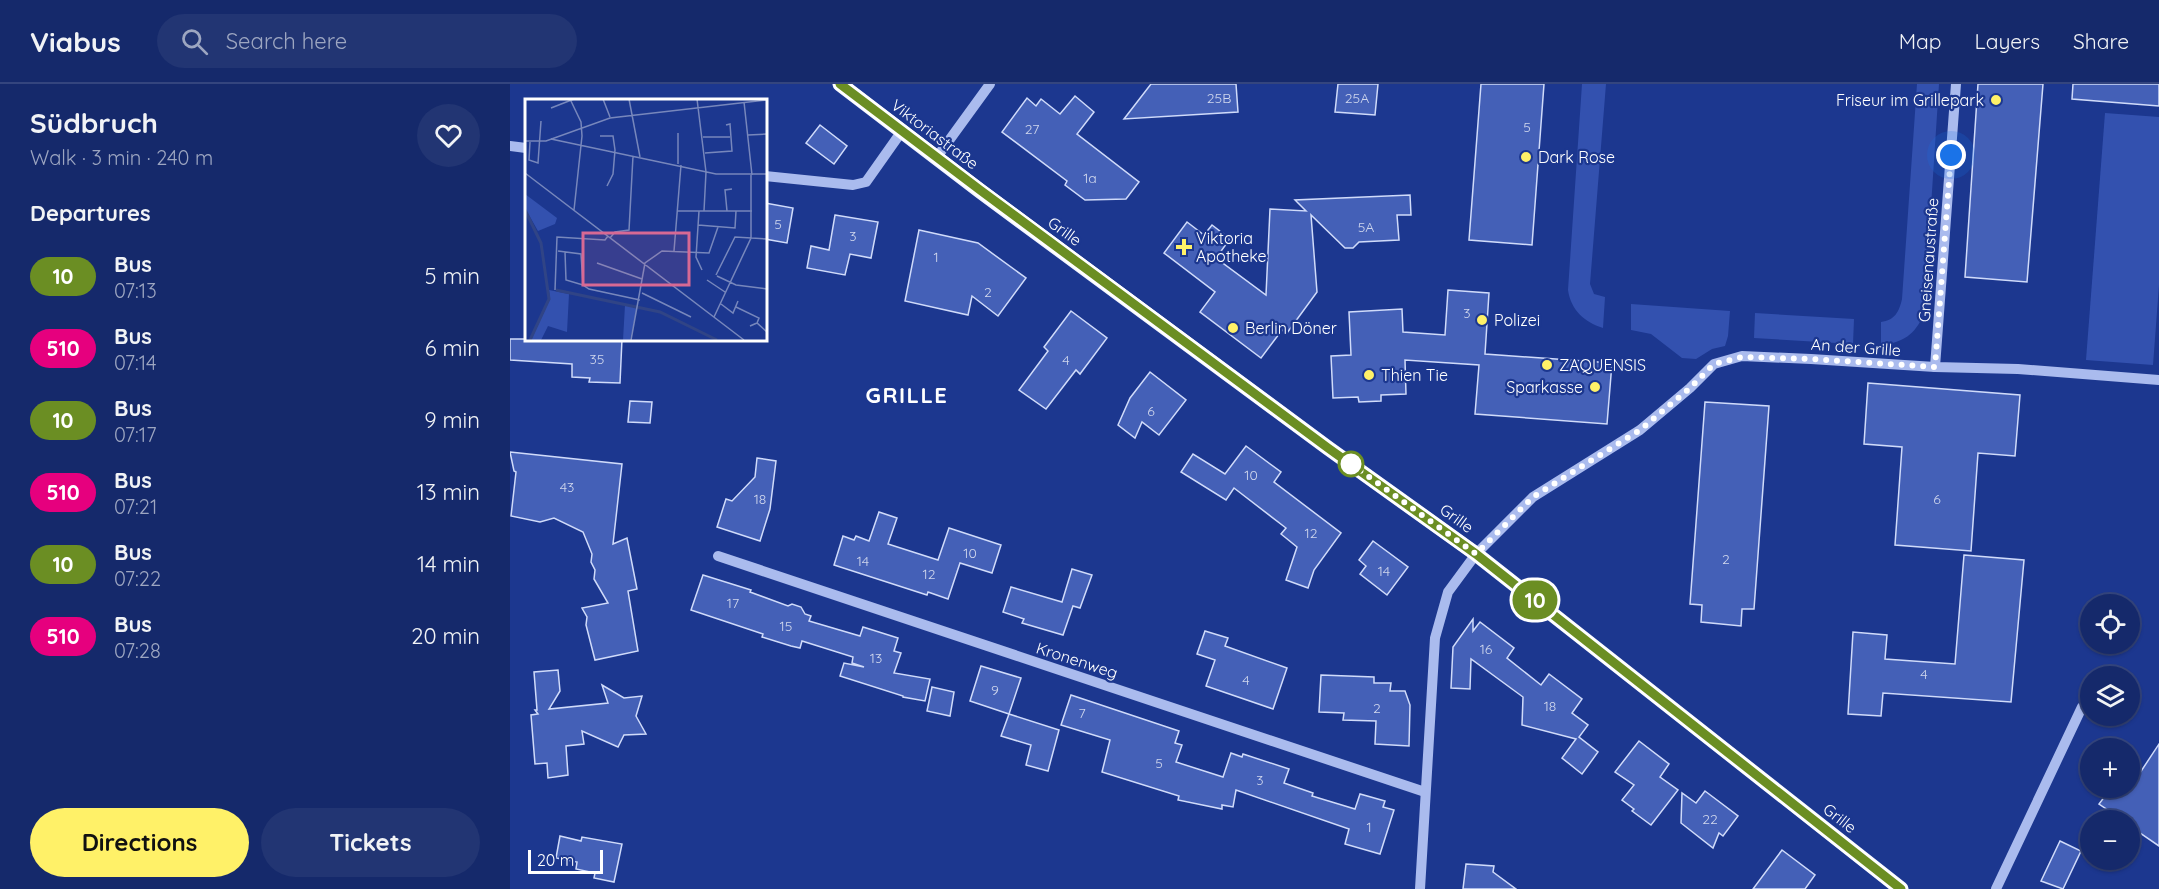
<!DOCTYPE html>
<meta charset="utf-8">
<style>
:root{--surface:#15296b;--page:#223573;--text:#f1f3f6;--muted:#9da6c1;--line:#34457e;--accent:#fff168}
body{margin:0;font-family:Quicksand,sans-serif;background:var(--page);color:var(--text);height:100vh;display:flex;flex-direction:column;font-size:22px;white-space:nowrap}
*{box-sizing:border-box;margin:0}
p{font-size:20px;color:var(--muted)}
.icon{flex:none;width:33px;height:33px;fill:none;stroke:currentColor;stroke-width:2;stroke-linecap:round;stroke-linejoin:round}
.map{position:relative;flex:1;overflow:hidden}
.drawer{display:flex;flex-direction:column;background:var(--surface);width:510px}
.drawer>*{flex:none}
.badge{padding:0 12px;border-radius:20px;font-size:21px;line-height:39px}
.controls{position:absolute;left:1570px;top:510px;display:grid;gap:12px}
.controls a{display:grid;place-items:center;width:60px;height:60px;border-radius:50%;background:var(--surface);box-shadow:0 2px 4px #0004,0 0 0 2px var(--line);font-size:30px}
.scale{position:absolute;left:18px;bottom:15px;width:75px;box-sizing:border-box;padding-left:6px;border:3px solid #fff;border-top:0;font-size:16px;line-height:21px;white-space:nowrap;color:#fff;-webkit-text-stroke:4px #1c378f;paint-order:stroke}
.you{position:absolute;width:30px;height:30px;margin:-15px;border:4px solid #fff;border-radius:50%;background:#1a73e8;box-shadow:0 0 0 9px #1a73e833}
.map>.badge{position:absolute;translate:-50% -50%;box-shadow:0 0 0 3px #fff}
h2{padding:0 30px;font-size:22px;line-height:54px}
.round{display:grid;place-items:center;flex:none;width:63px;height:63px;border-radius:32px;background:var(--page)}
.headline{display:flex;align-items:center;justify-content:space-between;height:102px;padding:0 30px}
h1{font-size:28px;font-weight:700;line-height:45px}
.cta{display:flex;gap:12px;margin-top:auto;padding:12px 30px}
.cta a{flex:1;height:69px;border-radius:36px;background:var(--accent);color:#111;font-size:24px;font-weight:700;line-height:69px;text-align:center}
.cta a+a{background:var(--page);color:var(--text)}
ul{padding:0;list-style:none}
li{display:flex;align-items:center;gap:18px;height:72px;padding:0 30px}
li div{flex:1}
li b{display:block;font-size:22px}
li em{font-style:normal}
li .badge{min-width:66px;font-weight:700;text-align:center}
header{display:flex;align-items:center;gap:36px;box-sizing:border-box;height:84px;padding:0 30px;background:var(--surface);border-bottom:2px solid var(--line)}
header strong{font-size:28px}
nav{display:flex;gap:33px;margin-inline-start:auto;font-size:21px}
.search{width:420px;height:54px;background:var(--page);display:flex;align-items:center;gap:15px;box-sizing:border-box;padding:0 21px;border-radius:33px;color:var(--muted);font-size:22px}
main{display:flex;flex:1;min-height:0}
.map>svg:first-child{display:block}
.grass{fill:#3351af}
.building{fill:#4460b7;stroke:#d0dbfa;stroke-width:1.5}
.lines{fill:none;stroke-linecap:round;stroke-linejoin:round}
.minor{stroke:#abe;stroke-width:10}
.major{stroke:#f1f4ff;stroke-width:15}
.line-casing{stroke:#fff;stroke-width:14}
.line{stroke:#6b8e23;stroke-width:9}
.walk{stroke:#fff;stroke-width:6;stroke-dasharray:0 10.8}
.poi-dot{fill:#fff168;stroke:#1c378f;stroke-width:2}
.stop-dot{fill:#fff;stroke:#6b8e23;stroke-width:3}
.labels{text-anchor:middle;dominant-baseline:central;stroke-width:4.5;stroke-linejoin:round;paint-order:stroke}
.number-label{font-size:14px;fill:#d0d7ed}
.poi-label{font-size:16px;fill:#fff;stroke:#1c378f;text-anchor:start}
.street-label{font-size:16px;fill:#fff;stroke:#1c378f}
.district-label{font-size:22px;font-weight:bold;letter-spacing:1.5px;fill:#fff;stroke:#1c378f}
.inset-river{fill:none;stroke:#304486;stroke-width:3}
.inset-road{fill:none;stroke:#7787bc;stroke-width:1.5}
.view{fill:#d76994;fill-opacity:0.15;stroke:#d76994;stroke-width:3}
.inset-edge{fill:none;stroke:#fff;stroke-width:3}
</style>
<header>
<strong>Viabus</strong>
<div class="search"><svg class="icon" aria-label="search" viewBox="0 0 24 24"><circle cx="10" cy="10" r="6"/><path d="M15 15l6 6"/></svg>Search here</div>
<nav><a>Map</a><a>Layers</a><a>Share</a></nav>
</header>
<main>
<section class="drawer">
<div class="headline"><div><h1>Südbruch</h1><p>Walk · 3 min · 240 m</p></div><a class="round"><svg class="icon" aria-label="heart" viewBox="0 0 24 24"><path d="M12 20l-8-8c-3-5 5-10 8-4 3-6 11-1 8 4z"/></svg></a></div>
<h2>Departures</h2>
<ul>
<li><span class="badge" style="background:#6b8e23;color:#fff">10</span><div><b>Bus</b><p>07:13</p></div><em>5 min</em></li>
<li><span class="badge" style="background:#e6007e;color:#fff">510</span><div><b>Bus</b><p>07:14</p></div><em>6 min</em></li>
<li><span class="badge" style="background:#6b8e23;color:#fff">10</span><div><b>Bus</b><p>07:17</p></div><em>9 min</em></li>
<li><span class="badge" style="background:#e6007e;color:#fff">510</span><div><b>Bus</b><p>07:21</p></div><em>13 min</em></li>
<li><span class="badge" style="background:#6b8e23;color:#fff">10</span><div><b>Bus</b><p>07:22</p></div><em>14 min</em></li>
<li><span class="badge" style="background:#e6007e;color:#fff">510</span><div><b>Bus</b><p>07:28</p></div><em>20 min</em></li>
</ul>
<div class="cta"><a>Directions</a><a>Tickets</a></div>
</section>
<div class="map">
<svg width="1649" height="805" viewBox="0 0 1649 805">
<rect width="100%" height="100%" fill="#1c378f"/>
<g class="grass">
<path d="M 1072,0 L 1096,0 L 1080,200 L 1084,210 L 1095,213 L 1093,244 C 1074,238 1061,226 1058,206 Z"/>
<path d="M 1407,0 L 1429,0 L 1414,230 C 1404,252 1394,257 1371,262 L 1371,238 C 1385,236 1389,228 1392,215 Z"/>
<path d="M 1595,29 L 1649,33 L 1649,201 L 1643,281 L 1576,276 Z"/>
<path d="M 1121,220 L 1220,227 L 1218,252 L 1215,262 L 1202,265 L 1186,275 L 1172,274 L 1141,250 L 1121,246 Z"/>
<path d="M 1245,229 L 1344,235 L 1343,260 L 1244,254 Z"/>
</g>
<g class="building">
<path d="M 641,0 L 726,0 L 728,28 L 614,35 Z"/>
<path d="M 828,0 L 868,0 L 865,31 L 825,28 Z"/>
<path d="M 971,0 L 1034,0 L 1022,161 L 959,156 Z"/>
<path d="M 1468,0 L 1533,0 L 1517,198 L 1455,193 Z"/>
<path d="M 1563,0 L 1649,0 L 1649,22 L 1562,15 Z"/>
<path d="M 565,12 L 584,28 L 567,50 L 629,98 L 616,115 L 575,116 L 555,101 L 557,97 L 492,48 L 517,14 L 526,22 L 531,15 L 550,30 Z"/>
<path d="M 310,41 L 337,62 L 324,80 L 296,59 Z"/>
<path d="M 900,111 L 901,131 L 887,131 L 889,156 L 849,158 L 843,164 L 835,164 L 801,131 L 807,208 L 777,249 L 772,246 L 751,274 L 690,228 L 705,208 L 654,169 L 677,138 L 694,151 L 702,141 L 720,155 L 706,174 L 756,211 L 760,125 L 796,127 L 785,116 Z"/>
<path d="M 255,119 L 283,124 L 277,159 L 255,155 Z"/>
<path d="M 325,131 L 368,138 L 361,174 L 340,170 L 335,191 L 297,184 L 301,162 L 319,166 Z"/>
<path d="M 409,146 L 468,159 L 516,194 L 488,232 L 462,212 L 458,231 L 395,217 Z"/>
<path d="M 938,206 L 979,209 L 975,270 L 1102,279 L 1097,340 L 965,330 L 969,281 L 895,276 L 896,310 L 871,311 L 871,317 L 849,318 L 848,313 L 823,314 L 821,272 L 841,271 L 839,228 L 892,225 L 893,248 L 935,251 Z"/>
<path d="M 561,227 L 597,254 L 570,290 L 566,286 L 536,325 L 509,306 L 538,267 L 534,263 Z"/>
<path d="M 0,255 L 112,255 L 110,299 L 79,298 L 80,294 L 62,293 L 62,280 L 0,276 Z"/>
<path d="M 640,288 L 676,316 L 649,351 L 632,338 L 625,354 L 608,341 L 620,314 Z"/>
<path d="M 1358,299 L 1510,311 L 1505,372 L 1468,369 L 1461,467 L 1385,461 L 1392,363 L 1354,360 Z"/>
<path d="M 120,317 L 142,318 L 140,339 L 118,338 Z"/>
<path d="M 1195,318 L 1259,322 L 1244,525 L 1232,525 L 1231,542 L 1191,538 L 1192,521 L 1180,520 Z"/>
<path d="M 736,362 L 771,388 L 764,398 L 831,449 L 804,486 L 798,504 L 776,496 L 787,463 L 771,450 L 776,444 L 724,404 L 716,416 L 671,388 L 683,370 L 715,390 Z"/>
<path d="M 0,368 L 112,380 L 103,460 L 117,454 L 127,505 L 118,507 L 128,567 L 85,576 L 76,541 L 77,533 L 72,524 L 98,519 L 84,495 L 85,486 L 81,478 L 82,470 L 73,448 L 44,434 L 30,438 L 1,432 L 6,388 L 4,387 Z"/>
<path d="M 247,374 L 266,377 L 260,425 L 250,457 L 207,443 L 216,415 L 222,417 L 245,393 Z"/>
<path d="M 369,428 L 387,434 L 378,460 L 428,476 L 439,444 L 491,461 L 482,489 L 450,479 L 438,515 L 418,508 L 417,511 L 324,481 L 333,452 L 344,456 L 346,452 L 359,457 Z"/>
<path d="M 863,457 L 898,483 L 877,511 L 850,490 L 856,482 L 849,476 Z"/>
<path d="M 1454,471 L 1514,476 L 1501,618 L 1373,609 L 1371,632 L 1338,630 L 1343,548 L 1377,551 L 1375,575 L 1445,580 Z"/>
<path d="M 562,485 L 582,491 L 570,524 L 563,522 L 553,551 L 512,539 L 514,535 L 493,528 L 501,503 L 552,518 Z"/>
<path d="M 193,491 L 241,506 L 240,508 L 278,522 L 282,520 L 291,523 L 295,530 L 301,532 L 299,537 L 350,552 L 353,543 L 388,554 L 384,567 L 391,569 L 384,589 L 420,595 L 415,617 L 393,613 L 393,612 L 330,592 L 334,579 L 354,583 L 342,579 L 343,573 L 292,557 L 290,564 L 281,562 L 252,553 L 253,550 L 181,526 Z"/>
<path d="M 963,535 L 963,547 L 970,538 L 1004,564 L 997,574 L 1031,601 L 1039,590 L 1072,615 L 1062,629 L 1078,641 L 1069,653 L 1088,668 L 1072,690 L 1052,674 L 1066,655 L 1012,641 L 1013,613 L 961,575 L 960,605 L 941,604 L 943,563 Z"/>
<path d="M 695,547 L 718,554 L 715,562 L 777,584 L 763,625 L 696,602 L 705,576 L 687,570 Z"/>
<path d="M 471,582 L 511,594 L 499,630 L 460,617 Z"/>
<path d="M 48,586 L 50,607 L 39,625 L 98,619 L 92,601 L 114,614 L 132,612 L 126,632 L 136,650 L 114,651 L 108,663 L 72,647 L 74,660 L 56,662 L 58,691 L 38,694 L 37,679 L 25,680 L 21,631 L 28,630 L 25,626 L 27,626 L 24,588 Z"/>
<path d="M 811,591 L 864,593 L 864,599 L 881,599 L 880,607 L 895,607 L 900,621 L 899,662 L 865,660 L 866,637 L 833,636 L 834,629 L 809,628 Z"/>
<path d="M 422,603 L 444,608 L 440,632 L 417,627 Z"/>
<path d="M 561,611 L 669,647 L 665,659 L 672,661 L 666,678 L 713,693 L 721,669 L 732,673 L 733,670 L 779,685 L 774,699 L 803,709 L 802,712 L 845,725 L 850,710 L 875,717 L 873,723 L 884,726 L 870,770 L 835,760 L 839,745 L 726,706 L 723,723 L 712,721 L 712,725 L 668,716 L 669,712 L 592,688 L 600,656 L 551,641 Z"/>
<path d="M 499,630 L 549,646 L 538,687 L 516,681 L 521,661 L 491,652 Z"/>
<path d="M 1129,657 L 1159,680 L 1150,693 L 1168,706 L 1141,741 L 1122,727 L 1124,725 L 1112,716 L 1124,701 L 1105,688 Z"/>
<path d="M 1649,660 L 1649,762 L 1620,742 L 1620,736 L 1613,736 L 1589,720 L 1601,704 L 1620,704 Z"/>
<path d="M 1195,707 L 1228,732 L 1213,752 L 1209,749 L 1203,764 L 1171,739 L 1172,709 L 1186,719 Z"/>
<path d="M 50,752 L 71,757 L 72,753 L 112,760 L 104,798 L 84,794 L 85,789 L 66,785 L 67,778 L 46,774 Z"/>
<path d="M 1550,757 L 1571,767 L 1553,805 L 1531,797 Z"/>
<path d="M 1272,766 L 1305,791 L 1295,805 L 1243,805 Z"/>
<path d="M 956,780 L 984,782 L 983,788 L 1006,805 L 953,805 Z"/>
</g>
<g class="lines">
<g class="minor">
<path d="M 0,62 L 16,64"/>
<path d="M 427,73 L 480,0"/>
<path d="M 255,92 L 343,101 L 356,98 L 392,47"/>
<path d="M 1425,283 L 1446,0"/>
<path d="M 208,472 L 915,708"/>
<path d="M 910,805 L 925,554 L 938,508 L 966,470 L 1023,413 L 1130,346 L 1180,304 L 1204,280 L 1232,272 L 1301,275 L 1425,283 L 1508,285 L 1649,296"/>
<path d="M 1486,805 L 1572,623"/>
</g>
<path class="major" d="M 330,0 L 470,107 L 818,364 L 966,470 L 1391,805"/>
</g>
<g class="lines">
<g class="line-casing">
<path id="line" d="M 330,0 L 470,106 L 818,364 L 966,470 L 1391,805"/>
</g>
<use href="#line" class="line"/>
<path class="walk" d="M 841,380 L 837,377 L 966,470 L 1023,413 L 1130,346 L 1180,304 L 1204,280 L 1232,273 L 1301,275 L 1425,283 L 1441,71"/>
</g>
<g class="poi-dot">
<circle cx="1486" cy="16" r="6"/>
<circle cx="1016" cy="73" r="6"/>
<path d="M671 154h6v6h6v6h-6v6h-6v-6h-6v-6h6z"/>
<circle cx="972" cy="236" r="6"/>
<circle cx="723" cy="244" r="6"/>
<circle cx="1037" cy="281" r="6"/>
<circle cx="859" cy="291" r="6"/>
<circle cx="1085" cy="303" r="6"/>
</g>
<circle class="stop-dot" cx="841" cy="380" r="12"/>
<g class="labels">
<g class="number-label">
<text x="709" y="14">25B</text>
<text x="847" y="14">25A</text>
<text x="1017" y="43">5</text>
<text x="522" y="45">27</text>
<text x="580" y="94">1a</text>
<text x="268" y="140">5</text>
<text x="856" y="143">5A</text>
<text x="343" y="152">3</text>
<text x="426" y="173">1</text>
<text x="478" y="208">2</text>
<text x="957" y="229">3</text>
<text x="87" y="275">35</text>
<text x="556" y="276">4</text>
<text x="641" y="327">6</text>
<text x="741" y="391">10</text>
<text x="57" y="403">43</text>
<text x="250" y="415">18</text>
<text x="1427" y="415">6</text>
<text x="801" y="449">12</text>
<text x="460" y="469">10</text>
<text x="1216" y="475">2</text>
<text x="353" y="477">14</text>
<text x="874" y="487">14</text>
<text x="419" y="490">12</text>
<text x="223" y="519">17</text>
<text x="276" y="542">15</text>
<text x="976" y="565">16</text>
<text x="366" y="574">13</text>
<text x="1414" y="590">4</text>
<text x="736" y="596">4</text>
<text x="485" y="606">9</text>
<text x="1040" y="622">18</text>
<text x="867" y="624">2</text>
<text x="572" y="629">7</text>
<text x="649" y="679">5</text>
<text x="750" y="696">3</text>
<text x="1200" y="735">22</text>
<text x="859" y="743">1</text>
</g>
<g class="poi-label">
<text x="1474" y="16" text-anchor="end">Friseur im Grillepark</text>
<text x="1028" y="73">Dark Rose</text>
<text x="686" y="154">Viktoria<tspan x="686" dy="18">Apotheke</tspan></text>
<text x="984" y="236">Polizei</text>
<text x="735" y="244">Berlin Döner</text>
<text x="1049" y="281">ZAQUENSIS</text>
<text x="871" y="291">Thien Tie</text>
<text x="1073" y="303" text-anchor="end">Sparkasse</text>
</g>
<g class="street-label">
<text transform="translate(425 50) rotate(37)">Viktoriastraße</text>
<text transform="translate(555 147) rotate(36)">Grille</text>
<text transform="translate(1418 176) rotate(-86)">Gneisenaustraße</text>
<text transform="translate(1346 263) rotate(4)">An der Grille</text>
<text transform="translate(947 434) rotate(36)">Grille</text>
<text transform="translate(567 576) rotate(18)">Kronenweg</text>
<text transform="translate(1330 734) rotate(38)">Grille</text>
</g>
<g class="district-label">
<text x="397" y="311">GRILLE</text>
</g>
</g>
<g transform="translate(15 15)">
<rect width="242" height="242" fill="#1c378f"/>
<path d="M 0,95 L 32,119 L 30,125 L 13,132 L 0,109 ZM 24,191 L 44,195 L 42,233 L 23,227 L 16,241 L 6,241 L 25,200 ZM 100,206 L 112,209 L 105,241 L 98,241 Z" fill="#3351af"/>
<path class="inset-river" d="M 0,111 L 16,144 L 24,200 L 5,241M 31,191 L 135,213 L 192,241"/>
<path class="inset-road" d="M 45,0 L 56,23 L 57,37 L 49,111M 78,0 L 85,18M 104,0 L 115,58M 172,0 L 181,73 L 179,112M 219,3 L 227,76M 26,9 L 49,0M 223,36 L 242,35M 75,37 L 88,37 L 90,51 L 88,75 L 82,87M 178,38 L 205,38M 26,40 L 191,75 L 242,75M 0,42 L 21,42 L 85,19 L 242,1M 5,43 L 4,61 L 13,64 L 16,22M 180,54 L 207,52 L 205,25 L 201,26M 153,65 L 153,34M 0,74 L 219,241M 152,112 L 174,112M 202,112 L 200,91 L 207,90M 173,126 L 210,129 L 211,112M 85,139 L 90,133 L 104,131 L 108,57M 33,152 L 56,155 L 58,186 L 64,190 L 115,201M 149,152 L 156,66M 40,153 L 41,181 L 58,186M 72,164 L 117,180M 177,171 L 171,158 L 174,112 L 227,112M 191,176 L 210,138 L 242,140M 192,177 L 211,186 L 242,190M 182,181 L 200,193M 30,191 L 32,138 L 80,141 L 83,137M 117,194 L 166,218M 196,205 L 208,214 L 213,202M 211,208 L 234,219 L 232,224M 189,218 L 226,139 L 226,76M 225,227 L 232,224 L 242,233M 106,241 L 120,164 L 137,152 L 184,154 L 193,128"/>
<path class="view" d="M 58,134 L 164,134 L 164,186 L 58,186 Z"/>
<rect width="242" height="242" class="inset-edge"/>
</g>
</svg>
<div class="controls">
<a><svg class="icon" aria-label="locate" viewBox="0 0 24 24"><circle cx="12" cy="12" r="6"/><path d="M12 2v4M12 18v4M2 12h4M18 12h4"/></svg></a>
<a><svg class="icon" aria-label="layers" viewBox="0 0 24 24"><path d="M12 4l9 5-9 5-9-5zM3 14l9 5 9-5"/></svg></a>
<a>+</a>
<a>−</a>
</div>
<div class="scale">20 m</div>
<div class="you" style="left:1441px;top:71px"></div>
<b class="badge" style="left:1025px;top:516px;background:#6b8e23;color:#fff">10</b>
</div>
</main>
